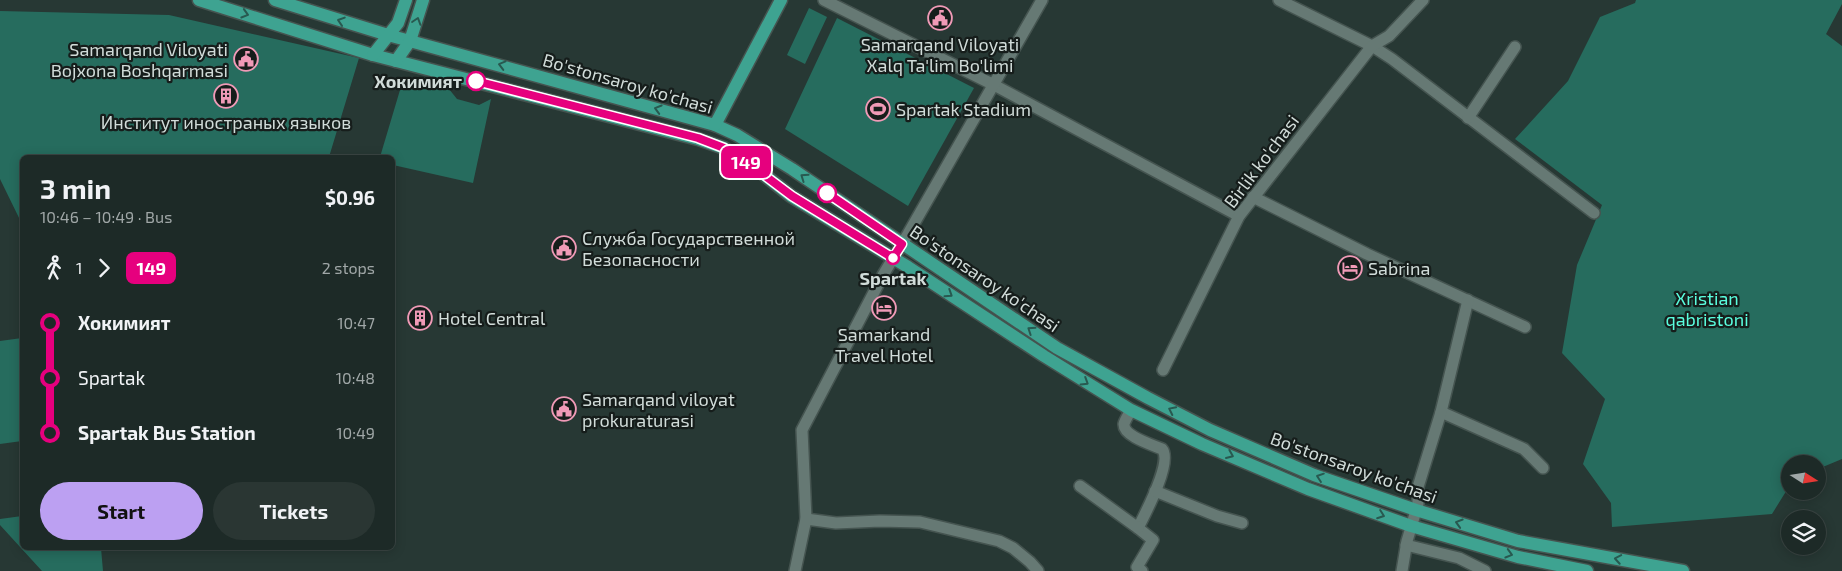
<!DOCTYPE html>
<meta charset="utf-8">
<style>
:root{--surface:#1d2a27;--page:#2a3633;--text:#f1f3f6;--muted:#a0a7a7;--line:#3b4644;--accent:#bca0f2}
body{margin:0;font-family:"Exo 2",sans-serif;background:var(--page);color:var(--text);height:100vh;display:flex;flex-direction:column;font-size:19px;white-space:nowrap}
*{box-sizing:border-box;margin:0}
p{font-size:16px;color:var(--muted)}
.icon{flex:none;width:28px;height:28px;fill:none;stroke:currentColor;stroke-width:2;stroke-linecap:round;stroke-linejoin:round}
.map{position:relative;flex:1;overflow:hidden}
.sheet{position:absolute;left:20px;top:155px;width:375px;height:395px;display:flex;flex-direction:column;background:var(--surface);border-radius:8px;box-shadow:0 2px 12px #0003,0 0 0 1px var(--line)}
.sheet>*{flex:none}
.badge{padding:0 10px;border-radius:8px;font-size:18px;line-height:32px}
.needle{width:32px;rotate:102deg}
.controls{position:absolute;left:1781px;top:455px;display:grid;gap:10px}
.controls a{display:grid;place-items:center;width:45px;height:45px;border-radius:50%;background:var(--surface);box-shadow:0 2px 12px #0003,0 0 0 1px var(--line);font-size:25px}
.map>.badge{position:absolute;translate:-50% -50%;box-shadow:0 0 0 2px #fff}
.legs{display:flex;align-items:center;gap:8px;height:55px;padding:0 20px;font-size:16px}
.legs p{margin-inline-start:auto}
.overview{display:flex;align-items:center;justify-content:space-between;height:85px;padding:0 20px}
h1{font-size:28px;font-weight:700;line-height:38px}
.primary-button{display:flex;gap:10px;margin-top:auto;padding:10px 20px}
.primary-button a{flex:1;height:58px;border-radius:30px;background:var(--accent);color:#111;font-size:20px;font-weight:700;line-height:58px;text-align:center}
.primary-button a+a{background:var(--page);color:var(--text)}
ul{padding:0 20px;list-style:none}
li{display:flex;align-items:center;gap:18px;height:55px;font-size:19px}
li i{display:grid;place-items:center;width:8px;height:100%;margin:0 6px;background:currentColor}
li i::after{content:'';width:12px;height:12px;margin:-6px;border:4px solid;border-radius:50%;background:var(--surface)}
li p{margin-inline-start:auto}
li:first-child i{background:linear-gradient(#0000 50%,currentColor 0)}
li:last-child i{background:linear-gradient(currentColor 50%,#0000 0)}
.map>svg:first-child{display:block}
.green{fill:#266c5e}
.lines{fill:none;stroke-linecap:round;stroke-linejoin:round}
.minor-casing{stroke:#455450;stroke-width:14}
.major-casing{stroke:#455450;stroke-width:15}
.minor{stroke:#667974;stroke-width:11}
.major{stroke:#3ea391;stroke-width:12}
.oneway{stroke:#285950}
.line-1-casing{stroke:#fff;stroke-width:11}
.line-1{stroke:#e6007e;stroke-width:8}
.stop-1-dot{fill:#fff;stroke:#e6007e;stroke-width:2.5}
.labels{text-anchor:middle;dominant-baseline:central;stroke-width:4.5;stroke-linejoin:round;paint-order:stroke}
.poi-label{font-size:18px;fill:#d1dcd9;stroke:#161d1b;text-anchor:start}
.stop-label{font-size:18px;font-weight:bold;fill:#d1dcd9;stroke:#161d1b;text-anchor:end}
.street-label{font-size:18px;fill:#d1dcd9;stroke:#161d1b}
.park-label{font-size:18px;fill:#5afdde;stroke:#161d1b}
</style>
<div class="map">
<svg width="1842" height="571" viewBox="0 0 1842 571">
<rect width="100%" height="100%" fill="#273834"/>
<g class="green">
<path d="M 1636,0 L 1842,0 L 1842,4 L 1826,34 L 1842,46 L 1842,459 L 1818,469 L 1818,464 L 1790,464 L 1790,485 L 1772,514 L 1612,527 L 1611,503 L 1583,464 L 1605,399 L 1562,353 L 1577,265 L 1602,205 L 1515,139 L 1568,81 L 1600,17 L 1635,3 Z"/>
<path d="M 809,8 L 827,17 L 805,64 L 787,55 Z"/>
<path d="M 0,11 L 169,15 L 359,58 L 329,157 L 22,158 L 22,224 L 0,179 Z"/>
<path d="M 837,18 L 974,88 L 908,206 L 785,129 Z"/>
<path d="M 428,85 L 449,89 L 457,99 L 479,105 L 491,99 L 473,183 L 393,165 L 392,158 L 380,157 L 400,90 Z"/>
<path d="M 22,338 L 22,441 L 0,444 L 0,341 Z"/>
<path d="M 22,516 L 22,548 L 101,548 L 103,571 L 42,571 L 0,525 L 0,519 Z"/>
</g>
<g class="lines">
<g class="minor-casing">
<g id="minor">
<path d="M 824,0 L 994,85 L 1239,216"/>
<path d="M 1279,0 L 1372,46 L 1392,59 L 1594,213"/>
<path d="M 1468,118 L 1515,47"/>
<path d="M 1253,197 L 1367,254 L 1525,327"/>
<path d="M 1163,370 L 1239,216 L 1372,46 L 1389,36 L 1423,0"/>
<path d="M 1131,410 C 1129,414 1125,420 1124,424 C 1123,436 1153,445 1162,449 C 1173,461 1145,514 1138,528 L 1153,540 L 1137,567 L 1142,571"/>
<path d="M 1441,412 L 1524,449 L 1543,468"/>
<path d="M 1080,486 L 1138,528"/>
<path d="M 1155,491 L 1217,516 L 1242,523"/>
<path d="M 806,519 L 836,523 L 880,521 L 920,522 L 999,541 L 1013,548 L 1030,562 L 1038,571"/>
<path d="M 1406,545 L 1459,558 L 1485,571"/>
<path d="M 795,571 L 806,519 L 802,430 L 883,275 L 908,234 L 1042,0"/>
<path d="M 1402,571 L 1407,541 L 1418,504 L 1418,487 L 1441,412 L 1468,300"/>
</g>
</g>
<g class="major-casing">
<g id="major">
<path d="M 199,0 L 373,55 L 698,139 L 724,148 L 753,166 L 791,196 L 908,267 L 1044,356 L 1131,410 L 1202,444 L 1308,489 L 1411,526 L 1518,557 L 1587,571"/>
<path d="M 275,0 L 388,35 L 715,125 L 737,135 L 792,169 L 1057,348 L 1148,398 L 1210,430 L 1314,475 L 1416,510 L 1518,541 L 1683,571"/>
<path d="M 373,55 L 398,23 L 406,0"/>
<path d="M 396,61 L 410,41 L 423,0"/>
<path d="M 715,125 L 781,0"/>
</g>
</g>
<use href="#minor" class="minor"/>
<use href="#major" class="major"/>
</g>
<defs><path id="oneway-chevron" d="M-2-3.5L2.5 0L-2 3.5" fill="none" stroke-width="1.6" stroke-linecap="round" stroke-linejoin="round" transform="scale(1.25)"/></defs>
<g class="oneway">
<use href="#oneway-chevron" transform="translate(245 14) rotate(17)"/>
<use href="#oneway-chevron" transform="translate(341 21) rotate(-162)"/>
<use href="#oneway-chevron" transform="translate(417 21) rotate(-72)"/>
<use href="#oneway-chevron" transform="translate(502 65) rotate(-165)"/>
<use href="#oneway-chevron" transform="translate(658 109) rotate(-164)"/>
<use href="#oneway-chevron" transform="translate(804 177) rotate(-145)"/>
<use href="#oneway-chevron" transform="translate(949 294) rotate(33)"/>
<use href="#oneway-chevron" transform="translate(1031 330) rotate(-146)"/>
<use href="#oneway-chevron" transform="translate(1085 382) rotate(32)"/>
<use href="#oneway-chevron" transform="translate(1172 410) rotate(-154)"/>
<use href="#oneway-chevron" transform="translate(1230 455) rotate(23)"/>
<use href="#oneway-chevron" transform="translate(1320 477) rotate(-161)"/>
<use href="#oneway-chevron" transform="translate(1381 515) rotate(20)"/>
<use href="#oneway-chevron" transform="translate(1459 523) rotate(-163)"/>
<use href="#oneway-chevron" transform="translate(1509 554) rotate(16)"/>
<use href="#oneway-chevron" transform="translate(1618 559) rotate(-170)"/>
</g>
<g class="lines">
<g class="line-1-casing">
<path id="line-1" d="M 476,81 L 698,138 L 724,148 L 752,166 L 792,196 L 893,258 L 902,244 L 827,193"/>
</g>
<use href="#line-1" class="line-1"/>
</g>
<defs>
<g id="civic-ring" transform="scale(1.25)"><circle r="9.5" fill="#161d1b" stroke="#f09ab7" stroke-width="1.5"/><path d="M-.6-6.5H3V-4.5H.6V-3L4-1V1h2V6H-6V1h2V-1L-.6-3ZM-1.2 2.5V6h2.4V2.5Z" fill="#f09ab7"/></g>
<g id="building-ring" transform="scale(1.25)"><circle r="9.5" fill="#161d1b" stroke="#f09ab7" stroke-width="1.5"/><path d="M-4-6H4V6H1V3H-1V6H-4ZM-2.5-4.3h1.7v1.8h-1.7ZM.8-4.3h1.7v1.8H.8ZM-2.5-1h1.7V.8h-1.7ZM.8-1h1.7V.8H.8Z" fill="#f09ab7"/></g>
<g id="stadium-ring" transform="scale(1.25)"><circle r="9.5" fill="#161d1b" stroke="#f09ab7" stroke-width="1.5"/><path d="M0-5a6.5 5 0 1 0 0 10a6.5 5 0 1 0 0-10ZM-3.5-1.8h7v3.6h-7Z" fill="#f09ab7"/></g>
<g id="hotel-ring" transform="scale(1.25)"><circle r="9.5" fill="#161d1b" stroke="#f09ab7" stroke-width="1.5"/><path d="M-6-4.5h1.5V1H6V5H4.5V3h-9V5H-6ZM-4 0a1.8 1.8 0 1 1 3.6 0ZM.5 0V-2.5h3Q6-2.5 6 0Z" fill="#f09ab7"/></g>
</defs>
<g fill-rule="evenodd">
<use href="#civic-ring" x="940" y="18"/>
<use href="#civic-ring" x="246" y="59"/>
<use href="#building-ring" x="226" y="96"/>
<use href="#stadium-ring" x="878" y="109"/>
<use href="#civic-ring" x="564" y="248"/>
<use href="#hotel-ring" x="1350" y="268"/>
<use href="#hotel-ring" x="884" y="308"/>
<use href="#building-ring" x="420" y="318"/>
<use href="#civic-ring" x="564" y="409"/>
</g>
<g class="stop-1-dot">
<circle cx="476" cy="81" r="9"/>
<circle cx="827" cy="193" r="9"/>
<circle cx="893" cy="258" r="6"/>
</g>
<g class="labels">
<g class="poi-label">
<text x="940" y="44" text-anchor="middle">Samarqand Viloyati<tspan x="940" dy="21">Xalq Ta'lim Bo'limi</tspan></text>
<text x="228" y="49" text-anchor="end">Samarqand Viloyati<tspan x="228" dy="21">Bojxona Boshqarmasi</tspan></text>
<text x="896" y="109">Spartak Stadium</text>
<text x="226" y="122" text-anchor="middle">Институт иностраных языков</text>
<text x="582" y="238">Служба Государственной<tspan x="582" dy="21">Безопасности</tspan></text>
<text x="1368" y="268">Sabrina</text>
<text x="438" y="318">Hotel Central</text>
<text x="884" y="334" text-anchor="middle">Samarkand<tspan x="884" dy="21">Travel Hotel</tspan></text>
<text x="582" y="399">Samarqand viloyat<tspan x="582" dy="21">prokuraturasi</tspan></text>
</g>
<g class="stop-label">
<text x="462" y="81">Хокимият</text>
<text x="893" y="278" text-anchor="middle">Spartak</text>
</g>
<g class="street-label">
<text transform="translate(628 83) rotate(16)">Bo'stonsaroy ko'chasi</text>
<text transform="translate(1261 161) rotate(-53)">Birlik ko'chasi</text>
<text transform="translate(985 278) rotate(34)">Bo'stonsaroy ko'chasi</text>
<text transform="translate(1354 467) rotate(20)">Bo'stonsaroy ko'chasi</text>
</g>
<g class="park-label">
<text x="1707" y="298">Xristian<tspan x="1707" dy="21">qabristoni</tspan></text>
</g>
</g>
</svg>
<div class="controls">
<a><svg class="needle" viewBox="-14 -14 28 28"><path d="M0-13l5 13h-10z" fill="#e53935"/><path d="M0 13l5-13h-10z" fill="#a0a7a7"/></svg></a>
<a><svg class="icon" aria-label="layers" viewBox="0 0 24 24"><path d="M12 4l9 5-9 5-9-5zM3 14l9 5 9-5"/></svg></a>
</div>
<b class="badge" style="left:746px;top:162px;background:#e6007e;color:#fff">149</b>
<section class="sheet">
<div class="overview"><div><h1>3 min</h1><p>10:46 – 10:49 · Bus</p></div><b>$0.96</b></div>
<div class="legs"><svg class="icon" aria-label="walk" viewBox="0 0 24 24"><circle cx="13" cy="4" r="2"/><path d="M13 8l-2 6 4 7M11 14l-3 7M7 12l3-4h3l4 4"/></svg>1<svg class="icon" aria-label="forward" viewBox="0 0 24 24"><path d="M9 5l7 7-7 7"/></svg><b class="badge" style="background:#e6007e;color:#fff">149</b><p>2 stops</p></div>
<ul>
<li><i style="color:#e6007e"></i><b>Хокимият</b><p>10:47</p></li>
<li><i style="color:#e6007e"></i><span>Spartak</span><p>10:48</p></li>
<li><i style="color:#e6007e"></i><b>Spartak Bus Station</b><p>10:49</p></li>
</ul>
<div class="primary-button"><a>Start</a><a>Tickets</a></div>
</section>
</div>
